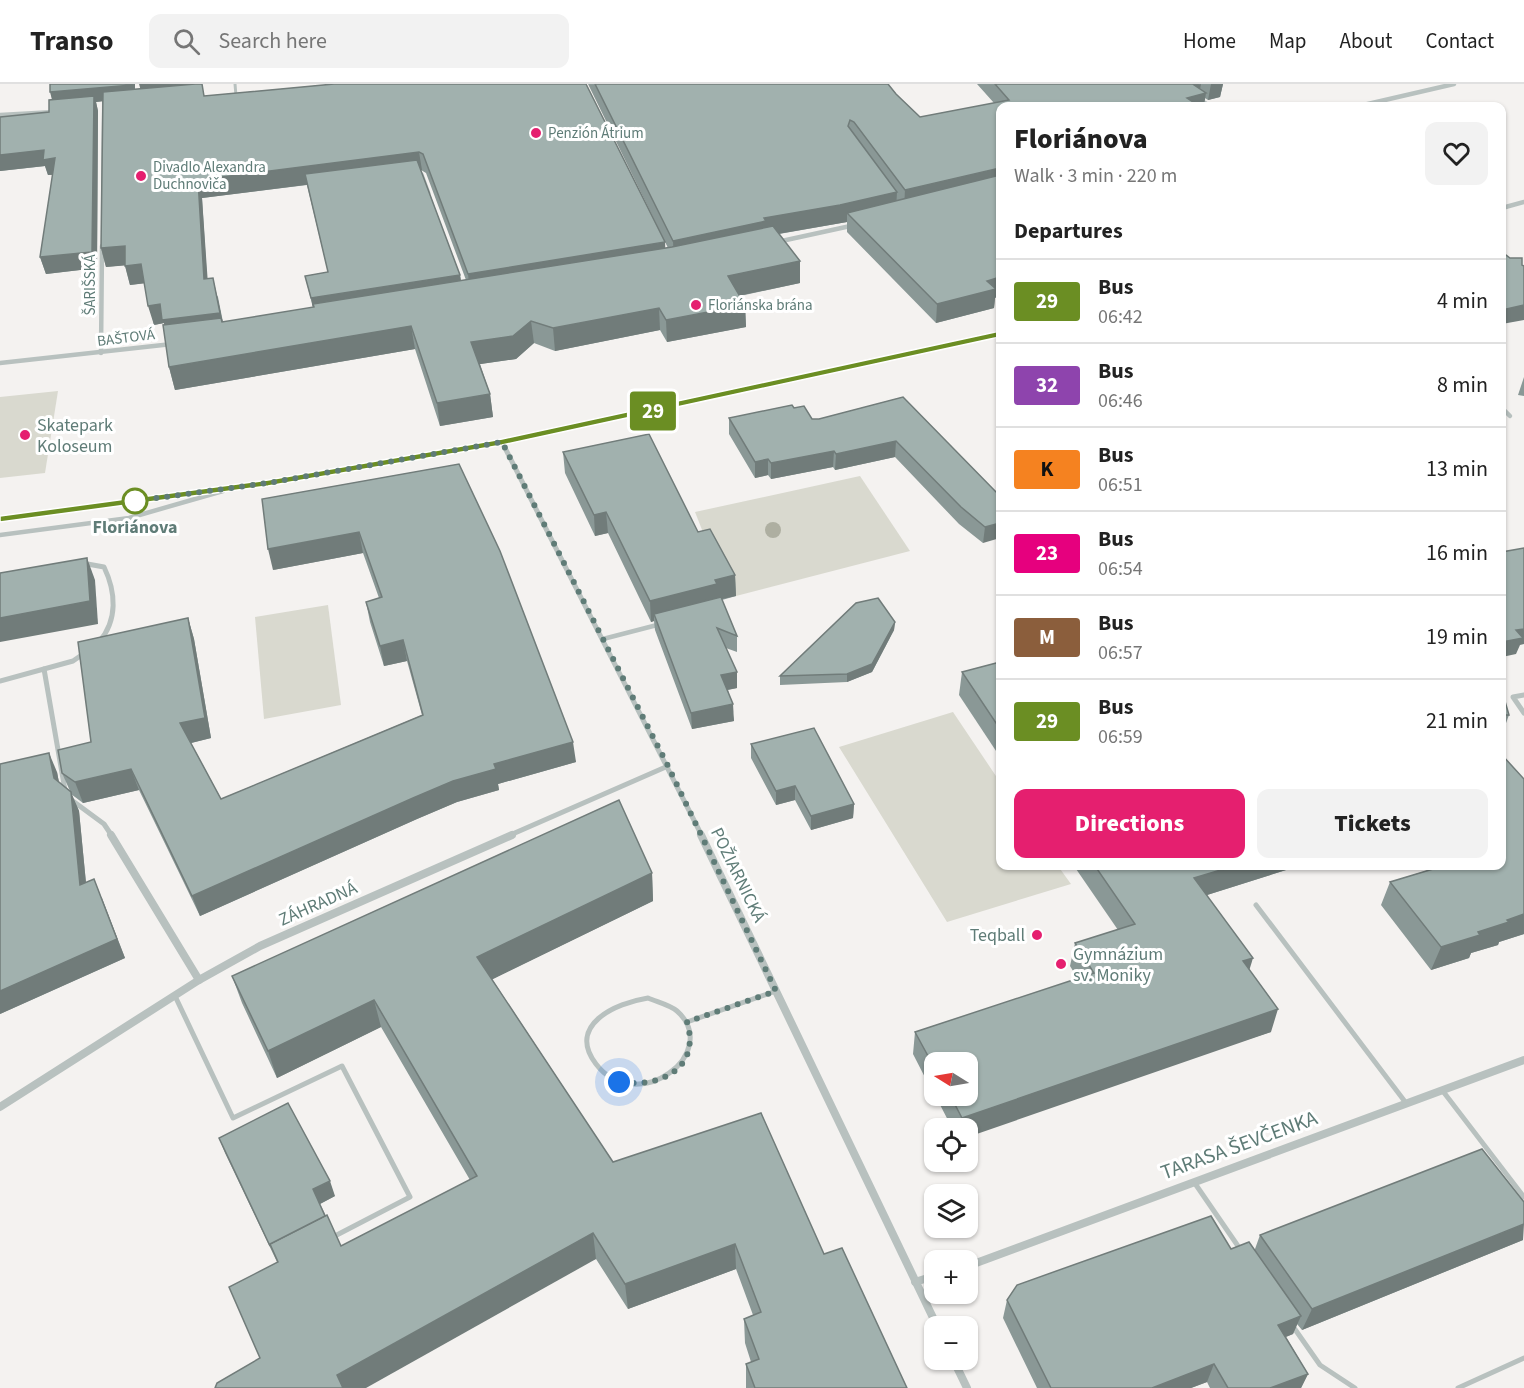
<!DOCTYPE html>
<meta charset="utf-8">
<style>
:root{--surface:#fff;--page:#f2f2f2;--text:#222;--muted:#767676;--line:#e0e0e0;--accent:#e51f6f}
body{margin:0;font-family:"Source Sans 3",sans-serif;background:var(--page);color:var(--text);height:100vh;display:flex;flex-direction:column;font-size:22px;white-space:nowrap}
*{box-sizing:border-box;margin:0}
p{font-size:20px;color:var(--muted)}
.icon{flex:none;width:33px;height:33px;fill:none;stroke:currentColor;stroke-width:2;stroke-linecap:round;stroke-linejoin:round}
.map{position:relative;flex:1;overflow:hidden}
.panel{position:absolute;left:996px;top:18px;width:510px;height:768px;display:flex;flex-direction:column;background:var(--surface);border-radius:12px;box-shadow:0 2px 4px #0004}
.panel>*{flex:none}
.badge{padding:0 12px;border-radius:4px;font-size:21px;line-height:39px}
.needle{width:39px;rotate:281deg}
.controls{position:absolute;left:924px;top:968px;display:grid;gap:12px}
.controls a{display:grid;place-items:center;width:54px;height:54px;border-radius:12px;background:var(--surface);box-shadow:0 2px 4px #0004;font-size:30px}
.you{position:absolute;width:30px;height:30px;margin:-15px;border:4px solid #fff;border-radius:50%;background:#1a73e8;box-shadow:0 0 0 9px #1a73e833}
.map>.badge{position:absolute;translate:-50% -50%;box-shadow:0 0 0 3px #fff}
h2{padding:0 18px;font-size:22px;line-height:54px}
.round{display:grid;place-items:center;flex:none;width:63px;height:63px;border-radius:12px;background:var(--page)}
.head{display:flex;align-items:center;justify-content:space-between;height:102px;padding:0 18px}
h1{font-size:28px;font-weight:800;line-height:45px}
.cta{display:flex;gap:12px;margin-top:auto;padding:12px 18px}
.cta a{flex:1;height:69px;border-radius:12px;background:var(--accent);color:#fff;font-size:24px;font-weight:800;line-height:69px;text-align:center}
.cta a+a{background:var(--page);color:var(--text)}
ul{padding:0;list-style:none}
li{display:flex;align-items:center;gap:18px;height:84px;padding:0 18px;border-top:2px solid var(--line)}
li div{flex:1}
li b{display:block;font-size:22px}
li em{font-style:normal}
li .badge{min-width:66px;font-weight:700;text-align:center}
header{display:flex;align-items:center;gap:36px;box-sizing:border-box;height:84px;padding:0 30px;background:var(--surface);border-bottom:2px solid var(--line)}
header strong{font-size:28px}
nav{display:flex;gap:33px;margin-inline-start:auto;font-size:21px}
.search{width:420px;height:54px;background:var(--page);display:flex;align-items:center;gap:15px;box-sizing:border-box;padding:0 21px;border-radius:12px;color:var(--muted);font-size:22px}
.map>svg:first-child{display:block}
.green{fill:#d9d9cf}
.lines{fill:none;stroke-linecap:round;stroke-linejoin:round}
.service-far2{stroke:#b8c1bf;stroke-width:3}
.service-far1{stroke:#b8c1bf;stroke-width:4.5}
.service{stroke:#b8c1bf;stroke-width:5}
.minor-far2{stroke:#b8c1bf;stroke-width:4.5}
.minor-far1{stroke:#b8c1bf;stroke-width:5}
.minor{stroke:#b8c1bf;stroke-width:8}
.tree{fill:#aeafa1}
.wall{fill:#8a9896;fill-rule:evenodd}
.shaded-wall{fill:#717c7a}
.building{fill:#a1b1ae;stroke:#717c7a;stroke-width:1.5}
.line{fill:#6b8e23;stroke:#fff;stroke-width:1.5}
.walk{stroke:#5f7c77;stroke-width:6;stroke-dasharray:0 10.8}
.poi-dot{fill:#e51f6f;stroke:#fff;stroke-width:2}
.stop-dot{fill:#fff;stroke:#6b8e23;stroke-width:3}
.labels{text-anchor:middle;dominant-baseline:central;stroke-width:6;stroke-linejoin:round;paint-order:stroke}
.far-poi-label{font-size:15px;fill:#5f7c77;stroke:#fff;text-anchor:start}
.far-street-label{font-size:15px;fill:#5f7c77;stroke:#fff}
.poi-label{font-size:18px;fill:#5f7c77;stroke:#fff;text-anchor:start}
.stop-label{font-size:18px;font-weight:bold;fill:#5f7c77;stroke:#fff}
.street-label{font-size:18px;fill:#5f7c77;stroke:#fff}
.near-street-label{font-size:21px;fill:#5f7c77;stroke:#fff}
</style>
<header>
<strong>Transo</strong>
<div class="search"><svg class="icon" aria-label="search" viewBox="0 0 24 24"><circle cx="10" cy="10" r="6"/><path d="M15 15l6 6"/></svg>Search here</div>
<nav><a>Home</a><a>Map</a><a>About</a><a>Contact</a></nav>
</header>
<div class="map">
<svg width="1524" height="1304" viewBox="0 0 1524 1304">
<rect width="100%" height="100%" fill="#f4f2f0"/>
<g class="green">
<path d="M 58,307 L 45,389 L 0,394 L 0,313 Z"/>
<path d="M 860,392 L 910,467 L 736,512 L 710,466 L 695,428 Z"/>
<path d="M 328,521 L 341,621 L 264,635 L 255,533 Z"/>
<path d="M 953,628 L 1000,698 L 1000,782 L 1058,782 L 1071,800 L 947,838 L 839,663 Z"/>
</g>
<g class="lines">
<g class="service-far2">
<path d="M 235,0 L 236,12"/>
<path d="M 1200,15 L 1211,22"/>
<path d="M 419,90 L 422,90 L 429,109"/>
<path d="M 1502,324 L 1506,328"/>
</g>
<g class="service-far1">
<path d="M 1504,326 L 1510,332"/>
<path d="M 0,451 L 129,434 L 223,407"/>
<path d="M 603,555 L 661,540"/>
</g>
<g class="service">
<path d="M 1256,821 L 1406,1019"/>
<path d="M 175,912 L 233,1034 L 342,982 L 410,1113 L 331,1154"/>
<path d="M 648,914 C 657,918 670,921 677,927 C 723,968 637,1034 596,980 C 566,941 616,919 648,914 Z"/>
<path d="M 687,938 L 776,907"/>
<path d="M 1442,1006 L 1524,1113"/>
<path d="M 1194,1098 L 1240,1165"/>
<path d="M 1292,1241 L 1320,1281 L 1355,1304"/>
<path d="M 1458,1304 L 1524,1274"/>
</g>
<g class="minor-far2">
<path d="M 1359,22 L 1454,0"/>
<path d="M 0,31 L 54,28"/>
<path d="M 1502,124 L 1524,118"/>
<path d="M 777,158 L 855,141"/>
<path d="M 101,269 L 102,162"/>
<path d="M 0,279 L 172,260"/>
<path d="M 642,328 L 1000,250"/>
</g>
<g class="minor-far1">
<path d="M 502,358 L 702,752"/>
<path d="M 0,435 L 268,399 L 502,358 L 649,326"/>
<path d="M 82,479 L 104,483 C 116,508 118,536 99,558"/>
<path d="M 44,585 L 66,712 L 104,740 L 112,752"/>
<path d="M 0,597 L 73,577 L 86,568"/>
<path d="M 1524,611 L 1513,613 L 1524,629"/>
<path d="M 508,752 L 668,682"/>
</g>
<g class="minor">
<path d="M 111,751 L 199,896"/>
<path d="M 701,751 L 937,1242"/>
<path d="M 0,1023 L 199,896 L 260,862 L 512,751"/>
<path d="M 968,1182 L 1524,976"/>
<path d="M 915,1198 L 934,1192"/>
<path d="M 953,1275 L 967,1304"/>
</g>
</g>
<circle class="tree" cx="773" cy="446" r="8"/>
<g class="wall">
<path d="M 50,0 L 135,0 L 135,5 L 205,12 L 334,0 L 665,164 L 668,164 L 588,0 L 888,0 L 896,10 L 920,33 L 994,19 L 977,0 L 1223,0 L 1220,13 L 1208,16 L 1205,14 L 1000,22 L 995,214 L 994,224 L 936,239 L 847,148 L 847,138 L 779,150 L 800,177 L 800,199 L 740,212 L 745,221 L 746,243 L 667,258 L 660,246 L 555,267 L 534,259 L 516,275 L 480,280 L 490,310 L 493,333 L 440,342 L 415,265 L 175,306 L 169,283 L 164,239 L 154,241 L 145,199 L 130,201 L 125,181 L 106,183 L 101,164 L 102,17 L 96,18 L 98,27 L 97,184 L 46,190 L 40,173 L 53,91 L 48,91 L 45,82 L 0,87 L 0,33 L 49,28 L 52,15 ZM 421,86 L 426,89 L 466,196 L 461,197 L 460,191 ZM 307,101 L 328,188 L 305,192 L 313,224 L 223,238 L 218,213 L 207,195 L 202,114 Z"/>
<path d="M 1524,293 L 1524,312 L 1518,311 Z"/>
<path d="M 903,313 L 1000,412 L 983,459 L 959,440 L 895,373 L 835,386 L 833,383 L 771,395 L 768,391 L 755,394 L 729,350 L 729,334 L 794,324 L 812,335 L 819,335 Z"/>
<path d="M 563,368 L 698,448 L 735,491 L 736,512 L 722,516 L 737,552 L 737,568 L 726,564 L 737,604 L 728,606 L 734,637 L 692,645 L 655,546 L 654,537 L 651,538 L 608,449 L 595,452 L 565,389 Z"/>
<path d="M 459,380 L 576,678 L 498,700 L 499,706 L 457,718 L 417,735 L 200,832 L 139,706 L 83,719 L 71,710 L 79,727 L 86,799 L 102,814 L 125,874 L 0,930 L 57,688 L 59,699 L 70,707 L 62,689 L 91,658 L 188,534 L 194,555 L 211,654 L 191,659 L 221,715 L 422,631 L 407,577 L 384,582 L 370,538 L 366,518 L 379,514 L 363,469 L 273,486 Z"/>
<path d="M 895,538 L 894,546 L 872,588 L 847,598 L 780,601 L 780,592 Z"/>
<path d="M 1000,578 L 1000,673 L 959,611 L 962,588 Z"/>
<path d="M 1502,607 L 1509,631 L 1502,650 Z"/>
<path d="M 751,660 L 854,720 L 853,734 L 811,746 L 795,716 L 776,721 L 751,674 Z"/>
<path d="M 1524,695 L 1524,850 L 1499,858 L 1498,861 L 1471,869 L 1469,874 L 1431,886 L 1381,821 L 1390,798 L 1435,784 L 1433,782 L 1502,782 Z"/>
<path d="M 1074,782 L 1287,782 L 1286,786 L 1207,811 L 1249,885 L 1271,948 L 968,1044 L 952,1044 L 935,1011 L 968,1011 L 934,978 L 934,1011 L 913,970 L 915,948 L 1078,895 L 1070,882 L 1075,859 L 1118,846 Z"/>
<path d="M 652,789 L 653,817 L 492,895 L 613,1078 L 824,1170 L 907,1304 L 746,1304 L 746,1280 L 751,1278 L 745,1259 L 744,1235 L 753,1231 L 736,1185 L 628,1225 L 596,1175 L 260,1274 L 277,1178 L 225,1069 L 219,1054 L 335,1112 L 320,1120 L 341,1162 L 470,1096 L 381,943 L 277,994 L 242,919 L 232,892 Z"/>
<path d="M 1260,1151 L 1523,1156 L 1302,1246 L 1297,1240 L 1293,1250 L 1286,1253 L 1308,1290 L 1301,1304 L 1210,1304 L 1207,1298 L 1191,1304 L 1037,1304 L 1003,1234 L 1007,1216 L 1231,1165 L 1255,1165 Z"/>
</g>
<g class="shaded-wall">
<path d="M 135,0 L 135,14 L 96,18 L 98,27 L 97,184 L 46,190 L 40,173 L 92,168 L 50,8 Z"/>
<path d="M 139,0 L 202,0 L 143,14 Z"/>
<path d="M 1201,0 L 1199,11 L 1206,9 L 1204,22 L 1185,22 L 1187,14 L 1194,1 Z"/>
<path d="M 1211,0 L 1223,0 L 1220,13 L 1208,16 Z"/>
<path d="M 44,66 L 55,74 L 60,90 L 48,91 L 45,82 L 0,87 L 0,71 Z"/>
<path d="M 419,68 L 422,86 L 202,114 L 209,215 L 204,195 L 198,96 Z"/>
<path d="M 1000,84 L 1000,102 L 904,124 L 905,106 Z"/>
<path d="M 897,108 L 896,126 L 847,129 L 847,138 L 766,152 L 674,176 L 673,157 L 764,134 Z"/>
<path d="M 665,158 L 666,177 L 470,209 L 468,190 Z"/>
<path d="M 125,162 L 130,181 L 106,183 L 101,164 Z"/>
<path d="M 800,177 L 800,199 L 728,214 L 728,192 Z"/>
<path d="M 141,180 L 147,199 L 130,201 L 125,182 Z"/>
<path d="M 460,191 L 463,210 L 315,234 L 311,214 Z"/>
<path d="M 1000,193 L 1000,212 L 995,214 L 994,224 L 936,239 L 937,220 L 987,197 Z"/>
<path d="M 213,194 L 225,248 L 168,255 L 164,239 L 154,241 L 148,222 Z"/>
<path d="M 745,221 L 746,243 L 667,258 L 666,236 Z"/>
<path d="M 1524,221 L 1524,236 L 1502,240 L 1502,226 Z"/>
<path d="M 659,224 L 660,246 L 555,267 L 553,244 Z"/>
<path d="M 531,237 L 534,259 L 516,275 L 474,281 L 471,258 Z"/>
<path d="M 411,242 L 415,265 L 175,306 L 169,283 Z"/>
<path d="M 490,310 L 493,333 L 440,342 L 437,319 Z"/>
<path d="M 896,357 L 895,373 L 835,386 L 836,370 Z"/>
<path d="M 834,367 L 833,383 L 771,395 L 771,379 Z"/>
<path d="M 768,375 L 768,391 L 755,394 L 755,378 Z"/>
<path d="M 606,428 L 608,449 L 595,452 L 594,431 Z"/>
<path d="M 1000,439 L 1000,454 L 983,459 L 985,443 Z"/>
<path d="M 359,448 L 363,469 L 273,486 L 268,465 Z"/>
<path d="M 87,474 L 95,496 L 98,540 L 0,558 L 0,534 Z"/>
<path d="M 735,491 L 736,512 L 654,530 L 654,537 L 651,538 L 650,517 L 715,496 Z"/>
<path d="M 188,534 L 194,555 L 211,654 L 187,660 L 180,639 Z"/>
<path d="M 895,538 L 894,546 L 872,588 L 847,598 L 847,590 Z"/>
<path d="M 1524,545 L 1524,560 L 1520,561 L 1516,570 L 1502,573 L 1502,558 L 1516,546 Z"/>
<path d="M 403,556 L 407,577 L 384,582 L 380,562 Z"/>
<path d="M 737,588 L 737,604 L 721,607 L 721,591 Z"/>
<path d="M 733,620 L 734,637 L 692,645 L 691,629 Z"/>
<path d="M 573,658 L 576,678 L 498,700 L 499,706 L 457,718 L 417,735 L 200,832 L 192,812 L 413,714 L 494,680 Z"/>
<path d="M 49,669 L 57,688 L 62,714 L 54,694 Z"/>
<path d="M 131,685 L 139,706 L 83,719 L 75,698 Z"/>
<path d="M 795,702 L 795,716 L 776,721 L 776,707 Z"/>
<path d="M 71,708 L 79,727 L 88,820 L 80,801 Z"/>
<path d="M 854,720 L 853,734 L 811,746 L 811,732 Z"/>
<path d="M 1234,782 L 1287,782 L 1286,786 L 1188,817 L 1194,794 Z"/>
<path d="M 652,789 L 653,817 L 483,900 L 477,873 Z"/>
<path d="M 94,795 L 125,874 L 0,930 L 0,907 Z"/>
<path d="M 1524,830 L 1524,850 L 1499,858 L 1498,861 L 1471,869 L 1469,874 L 1431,886 L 1441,863 L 1507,836 Z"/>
<path d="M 1253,874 L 1246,897 L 1243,877 Z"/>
<path d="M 374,916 L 381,943 L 277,994 L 268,967 Z"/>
<path d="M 1278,925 L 1271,948 L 968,1053 L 968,1044 L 961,1044 L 962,1034 Z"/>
<path d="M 330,1097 L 335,1112 L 318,1121 L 313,1105 Z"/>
<path d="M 1524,1140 L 1523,1156 L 1302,1246 L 1312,1225 Z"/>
<path d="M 593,1149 L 596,1175 L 366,1304 L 342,1304 L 337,1291 Z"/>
<path d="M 735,1160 L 736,1185 L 628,1225 L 625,1200 Z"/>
<path d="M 1301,1232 L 1293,1250 L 1270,1259 L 1278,1241 Z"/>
<path d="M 1214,1280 L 1207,1298 L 1191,1304 L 1152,1304 Z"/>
<path d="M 1308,1290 L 1301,1304 L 1270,1304 Z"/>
</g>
<g class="building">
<path d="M 50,0 L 132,0 L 132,1 L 50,8 Z"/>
<path d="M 195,0 L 202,0 L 204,12 L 334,0 L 586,0 L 665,158 L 468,190 L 423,70 L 419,68 L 198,96 L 204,195 L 213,194 L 220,229 L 162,236 L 160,220 L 148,222 L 141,180 L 125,182 L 125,162 L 101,164 L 103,8 Z"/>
<path d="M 595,0 L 888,0 L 896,10 L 920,33 L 1009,16 L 995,0 L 1199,0 L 1194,1 L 1206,9 L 1187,14 L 1199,22 L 1000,22 L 1000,84 L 905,106 L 854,38 L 850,36 L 848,42 L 897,108 L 840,121 L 764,134 L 766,137 L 673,157 Z"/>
<path d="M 94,12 L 92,168 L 40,173 L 55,74 L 43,76 L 44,66 L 0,71 L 0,33 L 49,28 L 49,16 Z"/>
<path d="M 417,76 L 460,191 L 311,214 L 305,192 L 328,188 L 305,90 Z"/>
<path d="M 1000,91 L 1000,193 L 987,197 L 996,205 L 937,220 L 847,129 Z"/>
<path d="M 773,142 L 800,177 L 728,192 L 745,221 L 666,236 L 659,224 L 553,244 L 531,237 L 513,252 L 471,258 L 490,310 L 437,319 L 411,242 L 169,283 L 163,241 L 221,234 L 222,238 L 314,223 L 313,220 L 672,163 Z"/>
<path d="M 1502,168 L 1510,174 L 1522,174 L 1522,181 L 1524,182 L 1524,221 L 1502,226 Z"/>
<path d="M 903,313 L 1000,412 L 1000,439 L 985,443 L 961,423 L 896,357 L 836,370 L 834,367 L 771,379 L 768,375 L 755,378 L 729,334 L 792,321 L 794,324 L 804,322 L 812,335 L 819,335 Z"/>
<path d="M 649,350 L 698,448 L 710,445 L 735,491 L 715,496 L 717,500 L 650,517 L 606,428 L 594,431 L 563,368 Z"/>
<path d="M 459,380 L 500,467 L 573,658 L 494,680 L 496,685 L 453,697 L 413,714 L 192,812 L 131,685 L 75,698 L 62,689 L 58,666 L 91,658 L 78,558 L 188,534 L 205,634 L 180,639 L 221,715 L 423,631 L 403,556 L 380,562 L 366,518 L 382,513 L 359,448 L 268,465 L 262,415 Z"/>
<path d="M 1524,464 L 1524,545 L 1516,546 L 1523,554 L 1502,558 L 1502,468 Z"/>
<path d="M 87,474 L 90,517 L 0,534 L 0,489 Z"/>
<path d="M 721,513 L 737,552 L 717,544 L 737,588 L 721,591 L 733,620 L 691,629 L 654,530 Z"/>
<path d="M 878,514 L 895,538 L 872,580 L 847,590 L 780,592 L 856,519 Z"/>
<path d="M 1000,578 L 1000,645 L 962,588 Z"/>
<path d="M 1502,607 L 1509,631 L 1502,631 Z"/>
<path d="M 814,644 L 854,720 L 811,732 L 795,702 L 776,707 L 751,660 Z"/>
<path d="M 49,669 L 54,694 L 71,708 L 80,801 L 94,795 L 117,855 L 0,907 L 0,680 Z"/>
<path d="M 1502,671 L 1524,695 L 1524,830 L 1507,836 L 1509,838 L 1478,848 L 1480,851 L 1441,863 L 1390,798 L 1443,782 L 1502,782 Z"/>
<path d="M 619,716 L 652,789 L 477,873 L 613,1078 L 761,1029 L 824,1170 L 842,1164 L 907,1304 L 755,1304 L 746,1280 L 759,1275 L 744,1235 L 761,1228 L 735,1160 L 625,1200 L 593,1149 L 337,1291 L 343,1304 L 215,1304 L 217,1299 L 260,1274 L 229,1203 L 278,1178 L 270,1160 L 327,1131 L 341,1162 L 477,1092 L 374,916 L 268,967 L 232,892 Z"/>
<path d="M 1095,782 L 1234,782 L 1194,794 L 1253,874 L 1243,877 L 1278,925 L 962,1034 L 950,1011 L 968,1011 L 968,978 L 934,978 L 934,983 L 915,948 L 1094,889 L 1075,859 L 1135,840 Z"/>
<path d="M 288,1019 L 330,1097 L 313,1105 L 325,1132 L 270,1160 L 270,1162 L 219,1054 Z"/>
<path d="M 1482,1065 L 1524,1118 L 1524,1140 L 1312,1225 L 1260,1151 Z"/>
<path d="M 1211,1132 L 1231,1165 L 1249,1158 L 1301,1232 L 1278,1241 L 1308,1290 L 1270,1304 L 1228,1304 L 1214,1280 L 1152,1304 L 1051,1304 L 1007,1216 L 1017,1201 Z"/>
</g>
<path class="line" d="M 1000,247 L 1005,250 L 1004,252 L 502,361 L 268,402 L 0,438 L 0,432 L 268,396 L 502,355 Z"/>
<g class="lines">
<path class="walk" d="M 135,417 L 268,399 L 502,358 L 668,682 L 776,907 L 687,938 C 701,985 660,1004 619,998"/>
</g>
<g class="poi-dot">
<circle cx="536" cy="49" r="6"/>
<circle cx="141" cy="92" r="6"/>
<circle cx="696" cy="221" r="6"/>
<circle cx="25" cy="351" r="6"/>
<circle cx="1037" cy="851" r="6"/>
<circle cx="1061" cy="880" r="6"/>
</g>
<circle class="stop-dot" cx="135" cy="417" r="12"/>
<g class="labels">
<g class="far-poi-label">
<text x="548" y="49">Penzión Átrium</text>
<text x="153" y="83">Divadlo Alexandra<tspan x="153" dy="17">Duchnoviča</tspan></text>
<text x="708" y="221">Floriánska brána</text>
</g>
<g class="far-street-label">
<text transform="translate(90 201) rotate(-90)">ŠARIŠSKÁ</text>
<text transform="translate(126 254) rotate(-7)">BAŠTOVÁ</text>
</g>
<g class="poi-label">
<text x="37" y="341">Skatepark<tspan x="37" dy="21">Koloseum</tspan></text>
<text x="1025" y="851" text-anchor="end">Teqball</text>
<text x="1073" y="870">Gymnázium<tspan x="1073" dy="21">sv. Moniky</tspan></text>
</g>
<g class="stop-label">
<text x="135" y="443">Floriánova</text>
</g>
<g class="street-label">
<text transform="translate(738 791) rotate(64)">POŽIARNICKÁ</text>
<text transform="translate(318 820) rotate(-24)">ZÁHRADNÁ</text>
</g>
<g class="near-street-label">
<text transform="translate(1239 1061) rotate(-20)">TARASA ŠEVČENKA</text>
</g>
</g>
</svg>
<div class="controls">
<a><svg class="needle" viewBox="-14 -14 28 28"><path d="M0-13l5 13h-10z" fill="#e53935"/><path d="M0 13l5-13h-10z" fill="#767676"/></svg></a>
<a><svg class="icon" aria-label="locate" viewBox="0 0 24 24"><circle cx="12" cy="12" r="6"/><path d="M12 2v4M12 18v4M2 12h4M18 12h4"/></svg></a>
<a><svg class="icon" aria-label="layers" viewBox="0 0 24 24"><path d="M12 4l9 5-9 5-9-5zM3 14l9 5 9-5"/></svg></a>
<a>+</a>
<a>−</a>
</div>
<div class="you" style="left:619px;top:998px"></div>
<b class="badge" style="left:653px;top:327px;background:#6b8e23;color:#fff">29</b>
<section class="panel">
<div class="head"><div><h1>Floriánova</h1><p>Walk · 3 min · 220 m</p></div><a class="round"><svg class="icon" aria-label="heart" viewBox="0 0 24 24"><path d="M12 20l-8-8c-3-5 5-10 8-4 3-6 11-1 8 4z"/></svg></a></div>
<h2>Departures</h2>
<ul>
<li><span class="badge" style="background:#6b8e23;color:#fff">29</span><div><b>Bus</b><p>06:42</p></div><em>4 min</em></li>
<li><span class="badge" style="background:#8e44ad;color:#fff">32</span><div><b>Bus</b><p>06:46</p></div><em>8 min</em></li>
<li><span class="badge" style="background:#f58220;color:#111">K</span><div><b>Bus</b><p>06:51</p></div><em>13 min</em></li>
<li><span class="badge" style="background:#e6007e;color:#fff">23</span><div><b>Bus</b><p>06:54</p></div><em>16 min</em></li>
<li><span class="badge" style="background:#8b5e3c;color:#fff">M</span><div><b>Bus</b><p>06:57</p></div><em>19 min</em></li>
<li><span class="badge" style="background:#6b8e23;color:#fff">29</span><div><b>Bus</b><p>06:59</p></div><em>21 min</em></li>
</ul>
<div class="cta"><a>Directions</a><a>Tickets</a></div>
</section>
</div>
